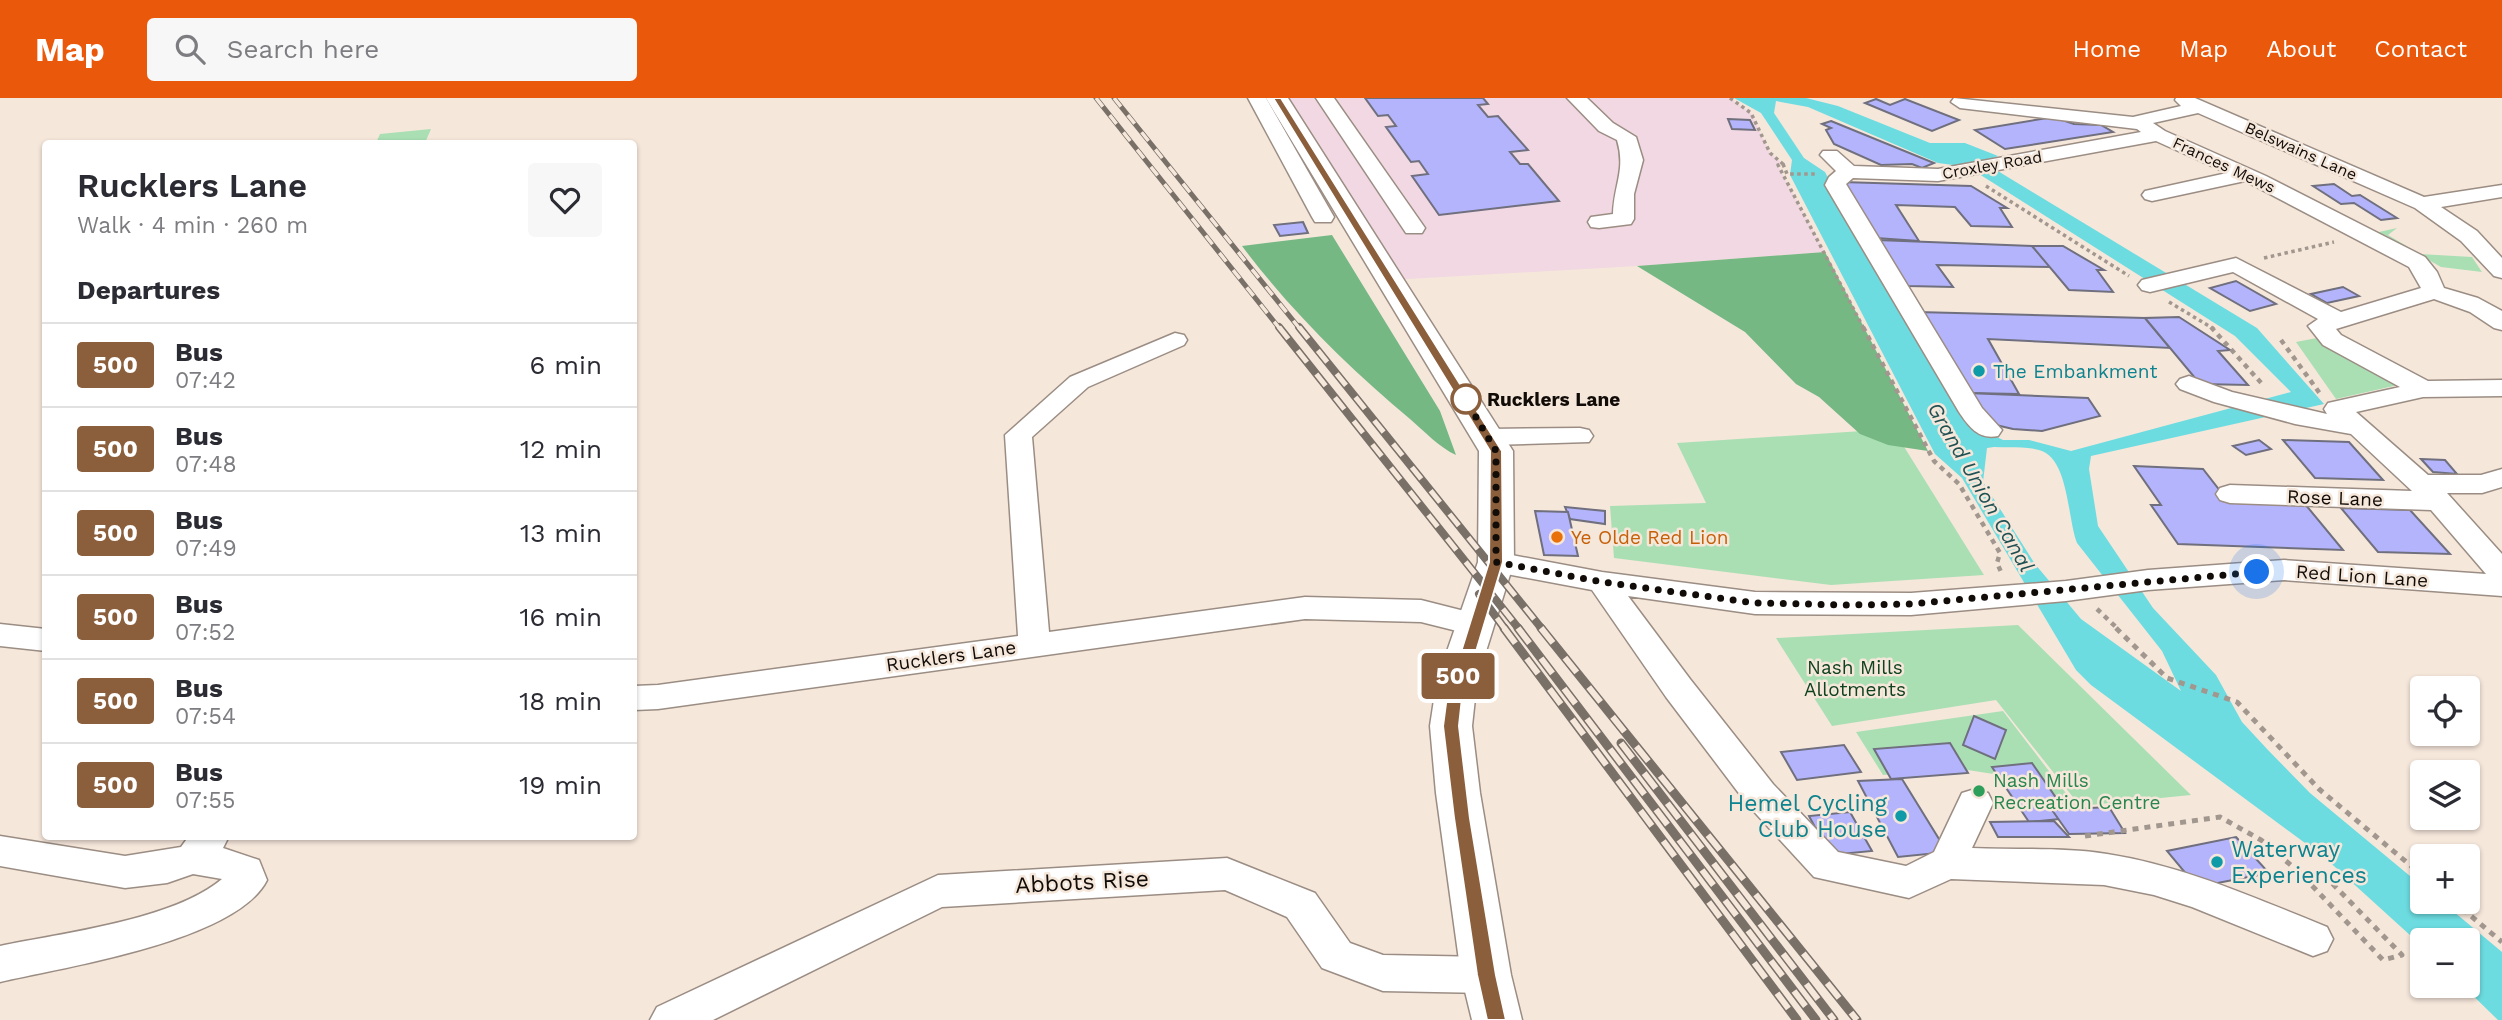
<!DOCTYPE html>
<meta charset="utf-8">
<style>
:root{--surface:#fff;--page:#f7f7f7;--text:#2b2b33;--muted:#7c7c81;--line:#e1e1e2;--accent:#ea580c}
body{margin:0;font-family:"Work Sans",sans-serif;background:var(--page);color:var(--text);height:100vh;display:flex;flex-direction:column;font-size:26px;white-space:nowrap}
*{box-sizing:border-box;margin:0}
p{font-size:23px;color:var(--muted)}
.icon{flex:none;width:38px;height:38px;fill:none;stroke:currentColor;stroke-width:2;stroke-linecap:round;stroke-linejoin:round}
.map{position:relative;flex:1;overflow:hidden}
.sheet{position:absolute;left:42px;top:42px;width:595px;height:700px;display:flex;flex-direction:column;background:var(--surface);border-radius:7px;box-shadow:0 2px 5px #0004}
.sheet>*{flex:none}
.badge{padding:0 14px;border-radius:5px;font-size:24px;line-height:46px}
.fabs{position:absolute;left:2410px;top:578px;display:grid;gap:14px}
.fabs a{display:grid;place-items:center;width:70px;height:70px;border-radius:7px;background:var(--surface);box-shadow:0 2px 5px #0004;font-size:35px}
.you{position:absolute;width:35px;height:35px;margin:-18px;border:5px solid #fff;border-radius:50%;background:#1a73e8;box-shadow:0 0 0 10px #1a73e833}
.map>.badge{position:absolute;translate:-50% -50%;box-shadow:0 0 0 4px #fff}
h2{padding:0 35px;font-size:26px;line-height:63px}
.round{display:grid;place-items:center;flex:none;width:74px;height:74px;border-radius:7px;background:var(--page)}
.summary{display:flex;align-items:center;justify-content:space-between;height:119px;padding:0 35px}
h1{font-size:33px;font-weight:600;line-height:52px}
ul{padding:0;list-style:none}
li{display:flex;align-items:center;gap:21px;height:84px;padding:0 35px;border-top:2px solid var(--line)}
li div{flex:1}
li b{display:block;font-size:26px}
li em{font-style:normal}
li .badge{min-width:77px;font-weight:700;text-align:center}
header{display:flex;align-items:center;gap:42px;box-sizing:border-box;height:98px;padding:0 35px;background:var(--accent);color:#fff}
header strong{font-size:33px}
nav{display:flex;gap:38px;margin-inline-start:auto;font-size:24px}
.search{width:490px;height:63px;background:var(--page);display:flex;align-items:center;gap:18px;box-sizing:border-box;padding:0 24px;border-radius:7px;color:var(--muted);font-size:26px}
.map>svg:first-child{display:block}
.commercial{fill:#f1d8e2}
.green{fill:#aadfb4}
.forest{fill:#75b884}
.water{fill:#6cdce0;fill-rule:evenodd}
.building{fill:#b4b4fd;stroke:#6f6f7e;stroke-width:2}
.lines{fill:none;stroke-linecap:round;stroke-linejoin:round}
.minor-casing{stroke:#9b8d83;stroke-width:3}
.major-casing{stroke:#9b8d83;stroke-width:3}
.path-far2{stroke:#a2978e;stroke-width:3.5;stroke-dasharray:3.5 3.5;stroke-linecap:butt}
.path-far1{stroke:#a2978e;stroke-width:4.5;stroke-dasharray:5 5;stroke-linecap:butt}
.path{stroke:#a2978e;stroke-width:5;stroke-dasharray:6 6;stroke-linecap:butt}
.minor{fill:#fff;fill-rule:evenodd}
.major{fill:#fff;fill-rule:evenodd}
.rail-far2-casing{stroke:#797068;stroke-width:5}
.rail-far1-casing{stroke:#797068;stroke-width:8}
.rail-casing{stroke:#797068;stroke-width:9}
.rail-far2{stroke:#f6e7db;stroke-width:3.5;stroke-dasharray:11;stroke-linecap:butt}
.rail-far1{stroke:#f6e7db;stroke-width:5;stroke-dasharray:15;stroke-linecap:butt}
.rail{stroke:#f6e7db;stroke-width:6;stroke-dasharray:19;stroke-linecap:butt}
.line{fill:#8b5e3c;stroke:#fff;stroke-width:2}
.walk{stroke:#110c08;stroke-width:7;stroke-dasharray:0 12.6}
.culture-dot{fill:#0f9aa8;stroke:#f6e7db;stroke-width:2.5}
.stop-dot{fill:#fff;stroke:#8b5e3c;stroke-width:3.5}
.food-dot{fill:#e8710a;stroke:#f6e7db;stroke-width:2.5}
.leisure-dot{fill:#2e9e5b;stroke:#f6e7db;stroke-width:2.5}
.labels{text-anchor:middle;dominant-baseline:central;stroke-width:5;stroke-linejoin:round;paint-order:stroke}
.far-street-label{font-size:16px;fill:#110c08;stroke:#f6e7db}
.culture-label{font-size:19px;fill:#0d838f;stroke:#f6e7db;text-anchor:start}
.stop-label{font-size:19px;font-weight:bold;fill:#110c08;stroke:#f6e7db;text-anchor:start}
.street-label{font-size:19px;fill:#110c08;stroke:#f6e7db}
.food-label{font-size:19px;fill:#c56008;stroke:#f6e7db;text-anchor:start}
.park-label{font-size:19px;fill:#0f421f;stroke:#f6e7db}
.leisure-label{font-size:19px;fill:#27864d;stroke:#f6e7db;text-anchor:start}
.water-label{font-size:21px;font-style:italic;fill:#1f5153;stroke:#f6e7db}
.near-culture-label{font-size:23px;fill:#0d838f;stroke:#f6e7db;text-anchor:end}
.near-street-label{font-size:23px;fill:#110c08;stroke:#f6e7db}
</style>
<header>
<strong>Map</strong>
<div class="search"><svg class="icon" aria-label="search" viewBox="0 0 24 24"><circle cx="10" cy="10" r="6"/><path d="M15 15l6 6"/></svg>Search here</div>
<nav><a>Home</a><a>Map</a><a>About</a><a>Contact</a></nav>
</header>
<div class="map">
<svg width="2502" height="922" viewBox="0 0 2502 922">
<rect width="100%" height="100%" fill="#f6e7db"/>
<path class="commercial" d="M 1277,0 L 1730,0 L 1751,15 L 1770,55 L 1783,66 L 1778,68 L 1825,154 L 1637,168 L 1390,182 Z"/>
<g class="green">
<path d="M 431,31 L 425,45 L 376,45 L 380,36 Z"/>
<path d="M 2397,130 L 2388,137 L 2420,156 L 2472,159 L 2482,174 L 2441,169 L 2385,137 L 2370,136 Z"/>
<path d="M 2322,239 L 2398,287 L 2336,301 L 2296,244 Z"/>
<path d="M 1893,331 L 1984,477 L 1831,487 L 1614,460 L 1610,408 L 1706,405 L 1677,345 Z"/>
<path d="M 2018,527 L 2191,697 L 2080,708 L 1996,602 L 1832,628 L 1776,540 Z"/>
<path d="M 2003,613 L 2075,707 L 2027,715 L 2000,677 L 1961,671 L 1883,677 L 1856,634 Z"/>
</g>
<g class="forest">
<path d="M 1332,137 L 1440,313 L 1456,357 C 1440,350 1424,333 1410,321 C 1349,270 1290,212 1242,148 Z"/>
<path d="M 1825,154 L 1928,353 L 1888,347 L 1860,336 L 1819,299 L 1796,286 L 1745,234 L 1637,168 Z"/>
</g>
<path class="water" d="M 1734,0 L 1806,0 L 1838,8 L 1930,45 L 1965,45 L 1998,58 L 1983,64 L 2257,230 L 2324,306 L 2091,358 L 2089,371 L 2098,428 L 2153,510 L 2216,577 L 2242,624 L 2268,652 L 2310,695 L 2422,788 L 2422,803 L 2441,803 L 2502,854 L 2502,922 L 2498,922 L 2462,887 L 2468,887 L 2468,842 L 2422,842 L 2422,848 L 2324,759 L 2091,587 L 2076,572 L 1962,380 L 1935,356 L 1790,77 L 1792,62 L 1761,15 ZM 1776,3 L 1808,9 L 1938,65 L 1968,69 L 2235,238 L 2291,294 L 2071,353 L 2029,342 L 2003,342 L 1971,326 L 1855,132 L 1825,74 L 1804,60 L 1774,15 ZM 1994,349 C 2009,350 2025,348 2039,352 C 2069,360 2067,419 2077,445 L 2162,553 L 2181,593 L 2081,521 L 2035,466 L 1983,384 L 1987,350 Z"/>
<g class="building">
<path d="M 1365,0 L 1483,0 L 1488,6 L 1478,7 L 1488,19 L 1498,18 L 1528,52 L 1510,54 L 1520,66 L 1528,66 L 1559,103 L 1439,117 L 1412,78 L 1428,76 L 1419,63 L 1411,64 L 1386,29 L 1396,28 L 1388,17 L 1378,18 Z"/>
<path d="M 1876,1 L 1890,7 L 1905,1 L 1959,22 L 1932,33 L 1865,5 Z"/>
<path d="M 2053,19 L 2074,26 L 2101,27 L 2113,34 L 2005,51 L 1975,32 Z"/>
<path d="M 1728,21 L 1750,22 L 1755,32 L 1732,31 Z"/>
<path d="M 1831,23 L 1934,65 L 1922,70 L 1912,66 L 1881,67 L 1834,46 L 1826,32 L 1831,30 L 1822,26 Z"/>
<path d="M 1842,84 L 1971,88 L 2007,110 L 2000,110 L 2012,129 L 1971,128 L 1955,109 L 1896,107 L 1919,143 L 1876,140 Z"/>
<path d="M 2334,86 L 2352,98 L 2360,97 L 2397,120 L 2381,122 L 2354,105 L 2341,106 L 2313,88 Z"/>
<path d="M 1303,124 L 1308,135 L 1280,138 L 1274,127 Z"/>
<path d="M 1877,142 L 2032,148 L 2052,169 L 1937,167 L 1953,189 L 1908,188 Z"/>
<path d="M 2032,148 L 2063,148 L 2104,172 L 2097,172 L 2113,194 L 2069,192 Z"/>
<path d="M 2236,183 L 2276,206 L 2250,213 L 2210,190 Z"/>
<path d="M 2343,189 L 2359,198 L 2327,205 L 2311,196 Z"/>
<path d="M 1917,214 L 2145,220 L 2170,250 L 1988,241 L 2019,296 L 1967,295 Z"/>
<path d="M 2179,219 L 2230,252 L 2218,253 L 2248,287 L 2200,286 L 2145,220 Z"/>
<path d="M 1967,295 L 2088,300 L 2100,318 L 2042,333 L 2013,331 L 1996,327 Z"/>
<path d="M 2259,342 L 2271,351 L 2246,357 L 2233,348 Z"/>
<path d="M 2283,342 L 2349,344 L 2383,382 L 2315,380 Z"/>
<path d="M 2421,361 L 2445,362 L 2457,376 L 2433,374 Z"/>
<path d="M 2134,368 L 2203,371 L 2228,403 L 2305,406 L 2343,452 L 2178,446 L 2151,407 L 2161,407 Z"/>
<path d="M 1565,409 L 1605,413 L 1605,426 L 1570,421 Z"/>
<path d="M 2341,410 L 2410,412 L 2450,456 L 2378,454 Z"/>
<path d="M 1535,413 L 1568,414 L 1578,458 L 1544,457 Z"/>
<path d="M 1974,618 L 2006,632 L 1995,661 L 1963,647 Z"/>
<path d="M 1950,645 L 1968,675 L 1891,681 L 1874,651 Z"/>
<path d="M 1844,647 L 1861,674 L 1797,682 L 1781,654 Z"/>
<path d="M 2032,665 L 2070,720 L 2029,724 L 1992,669 Z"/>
<path d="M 1902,681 L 1947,754 L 1898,759 L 1858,683 Z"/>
<path d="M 2109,709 L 2125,735 L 2069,736 L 2052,712 Z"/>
<path d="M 1850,714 L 1872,753 L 1830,757 L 1809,718 Z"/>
<path d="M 2054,723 L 2069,739 L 1998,739 L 1990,724 Z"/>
<path d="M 2236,739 L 2269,775 L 2197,789 L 2167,753 Z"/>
</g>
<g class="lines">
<g class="minor-casing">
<g id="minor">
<path d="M 1248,0 L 1266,0 L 1334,119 L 1331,124 L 1315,124 L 1312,119 Z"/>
<path d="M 1316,0 L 1334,0 L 1425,130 L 1422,135 L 1406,135 Z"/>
<path d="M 1567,0 L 1587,0 L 1613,25 L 1636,39 L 1643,62 L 1634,96 L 1634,121 L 1631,126 L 1599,130 L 1591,129 L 1588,124 L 1591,119 L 1613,116 C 1614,86 1626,72 1617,42 L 1599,33 Z"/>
<path d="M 1954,0 L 2133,19 L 2181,8 L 2175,2 L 2176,0 L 2195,0 L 2424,99 L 2502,87 L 2502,99 L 2441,109 L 2477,133 L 2502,160 L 2502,180 L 2494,178 L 2461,143 L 2415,110 L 2198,15 L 2153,25 L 2165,33 L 2266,78 L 2425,159 L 2437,174 L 2444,190 L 2478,200 L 2502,213 L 2502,232 L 2494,230 L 2470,214 L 2434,201 L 2336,231 L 2341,237 L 2428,283 L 2502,282 L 2502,298 L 2423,299 L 2356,314 L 2428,377 L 2481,377 L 2502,371 L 2502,389 L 2482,395 L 2447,395 L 2502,456 L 2502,498 L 2284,482 L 2148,492 L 2066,503 L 1911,517 L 1755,516 L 1628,498 L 1690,581 L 1773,686 L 1838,754 L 1906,768 L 1934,754 L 1962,695 L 1975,691 L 1988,695 L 1993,705 L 1972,750 C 2016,752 2064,749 2107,756 C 2184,768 2255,800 2327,829 L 2333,841 L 2327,853 L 2313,858 L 2192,809 L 2154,797 L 2104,787 L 1951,781 L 1909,800 L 1814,779 L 1747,706 L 1666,599 L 1592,492 L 1496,474 L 1485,471 L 1481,464 L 1485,457 L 1496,454 L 1602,474 L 1755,494 L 1911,495 L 2066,483 L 2148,472 L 2284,462 L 2486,476 L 2431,412 L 2230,405 L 2220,402 L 2216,396 L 2220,390 L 2230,387 L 2412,393 L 2351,336 L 2295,326 L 2214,304 L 2180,291 L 2176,286 L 2180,281 L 2189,278 L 2232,294 L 2327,316 L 2324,311 L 2328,305 L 2400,289 L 2323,247 L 2308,228 L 2318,221 L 2233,174 L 2150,194 L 2142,192 L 2138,187 L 2142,182 L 2236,160 L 2341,214 L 2421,190 L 2409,169 L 2245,83 L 2152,103 L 2145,101 L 2142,97 L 2145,93 L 2227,75 L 2156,43 L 1938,83 L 1853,80 L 1846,86 L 1982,310 L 2002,332 L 1998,338 C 1979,342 1969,329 1959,314 L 1825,87 L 1829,79 L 1836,73 L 1820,57 L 1823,53 L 1837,53 L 1854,68 L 1938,71 L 2141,34 L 2137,31 L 1960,10 L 1951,4 Z"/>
<path d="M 1175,235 L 1184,237 L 1187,242 L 1184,247 L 1088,289 L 1032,339 L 1049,534 L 1305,499 L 1421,502 L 1488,519 L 1493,527 L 1488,535 L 1477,538 L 1421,524 L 1305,521 L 658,611 L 634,612 L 634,588 L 658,587 L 1018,538 L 1005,337 L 1070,279 Z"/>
<path d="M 1580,330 L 1589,332 L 1593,338 L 1589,344 L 1490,347 L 1481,345 L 1477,339 L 1481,333 L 1490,331 Z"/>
<path d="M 0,526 L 46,531 L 46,553 L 0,548 Z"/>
<path d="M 0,738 L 125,758 L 181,749 L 189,738 L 229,738 L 223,750 L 259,762 L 267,782 C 237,843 64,869 0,884 L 0,848 C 62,835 174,822 222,781 L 193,776 L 167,785 L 125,790 L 0,768 Z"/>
<path d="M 1227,760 L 1315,795 L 1350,845 L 1383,857 L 1486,859 L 1500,864 L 1506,877 L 1500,890 L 1486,895 L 1383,893 L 1322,870 L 1287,819 L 1225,792 L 942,809 L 713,922 L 650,922 L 657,909 L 938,777 Z"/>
</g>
</g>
<g class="major-casing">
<path id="major" d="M 1266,0 L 1288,0 L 1513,353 L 1514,464 L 1477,582 L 1472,628 L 1480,695 L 1511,877 L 1522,922 L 1472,922 L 1461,877 L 1436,695 L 1430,628 L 1437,582 L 1478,464 L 1479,353 Z"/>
</g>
<g class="path-far2">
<path d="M 1730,0 L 1751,15 L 1770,55 L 1783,66 L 1778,67 L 1864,231"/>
<path d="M 1783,66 L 1787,76 L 1817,76"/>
<path d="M 1986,88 L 2129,178"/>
<path d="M 2264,160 L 2334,144"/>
<path d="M 2169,204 L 2214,231"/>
</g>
<g class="path-far1">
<path d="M 1863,229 L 1934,363 L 1959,386 L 2000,455 L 1997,465 L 2002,476"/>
<path d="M 2211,229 L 2263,287"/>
<path d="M 2281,242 L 2321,297"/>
<path d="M 2097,511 L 2118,531"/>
</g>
<g class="path">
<path d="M 2116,530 L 2167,580 L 2237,604 L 2319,691 L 2422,777"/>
<path d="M 2085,738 L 2220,719 L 2261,742 L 2299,774 L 2383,862 L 2402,857 L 2326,779"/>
<path d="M 2453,803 L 2502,844"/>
</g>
<use href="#minor" class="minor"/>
<use href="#major" class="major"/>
<g class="rail-far2-casing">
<g id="rail-far2">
<path d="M 1096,0 L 1280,231"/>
<path d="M 1114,0 L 1300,231"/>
</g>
</g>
<g class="rail-far1-casing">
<g id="rail-far1">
<path d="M 1279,229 L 1519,531"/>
<path d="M 1299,229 L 1542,531"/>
<path d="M 1479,496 L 1505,531"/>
</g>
</g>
<g class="rail-casing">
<g id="rail">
<path d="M 1504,530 L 1797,922"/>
<path d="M 1518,530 L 1816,922"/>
<path d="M 1541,530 L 1857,922"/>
<path d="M 1621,645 L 1834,922"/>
</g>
</g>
<use href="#rail-far2" class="rail-far2"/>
<use href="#rail-far1" class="rail-far1"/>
<use href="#rail" class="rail"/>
</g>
<path class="line" d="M 1273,0 L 1281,0 L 1502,353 L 1503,464 L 1475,557 L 1464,582 L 1459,628 L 1470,720 L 1496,877 L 1506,922 L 1487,922 L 1477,877 L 1454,720 L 1443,628 L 1449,582 L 1460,557 L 1489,464 L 1490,353 Z"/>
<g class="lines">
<path class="walk" d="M 1466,301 L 1461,294 L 1496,353 L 1496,464 L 1602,484 L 1755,505 L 1851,507 L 1911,506 L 2257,474"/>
</g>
<g class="culture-dot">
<circle cx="1979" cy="273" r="7"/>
<circle cx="1901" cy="718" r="7"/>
<circle cx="2217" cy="764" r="7"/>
</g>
<circle class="stop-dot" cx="1466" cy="301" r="14"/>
<circle class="food-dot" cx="1557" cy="439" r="7"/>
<circle class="leisure-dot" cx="1979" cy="693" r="7"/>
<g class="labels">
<g class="far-street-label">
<text transform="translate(2301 53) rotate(24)">Belswains Lane</text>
<text transform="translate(1992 67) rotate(-10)">Croxley Road</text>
<text transform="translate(2224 67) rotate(25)">Frances Mews</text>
</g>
<g class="culture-label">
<text x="1993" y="273">The Embankment</text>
</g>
<g class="stop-label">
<text x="1487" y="301">Rucklers Lane</text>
</g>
<g class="street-label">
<text transform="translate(2335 400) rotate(2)">Rose Lane</text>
<text transform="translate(2362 478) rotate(4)">Red Lion Lane</text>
<text transform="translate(951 558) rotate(-8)">Rucklers Lane</text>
</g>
<g class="food-label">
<text x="1571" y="439">Ye Olde Red Lion</text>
</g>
<g class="park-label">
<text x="1855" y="569">Nash Mills<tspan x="1855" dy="22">Allotments</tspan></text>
</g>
<g class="leisure-label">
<text x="1993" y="682">Nash Mills<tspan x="1993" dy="22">Recreation Centre</tspan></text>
</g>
<g class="water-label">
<text transform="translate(1981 389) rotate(60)">Grand Union Canal</text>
</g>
<g class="near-culture-label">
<text x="1887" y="705">Hemel Cycling<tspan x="1887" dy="26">Club House</tspan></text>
<text x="2231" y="751" text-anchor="start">Waterway<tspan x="2231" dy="26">Experiences</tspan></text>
</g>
<g class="near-street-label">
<text transform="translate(1082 784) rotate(-3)">Abbots Rise</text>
</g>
</g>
</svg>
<div class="fabs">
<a><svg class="icon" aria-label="locate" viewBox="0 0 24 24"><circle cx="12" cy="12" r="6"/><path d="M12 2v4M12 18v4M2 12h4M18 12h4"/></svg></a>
<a><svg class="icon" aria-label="layers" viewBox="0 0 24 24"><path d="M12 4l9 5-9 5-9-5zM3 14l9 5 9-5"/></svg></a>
<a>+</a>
<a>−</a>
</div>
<div class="you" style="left:2257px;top:474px"></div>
<b class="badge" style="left:1458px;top:578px;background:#8b5e3c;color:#fff">500</b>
<section class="sheet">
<div class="summary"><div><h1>Rucklers Lane</h1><p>Walk · 4 min · 260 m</p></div><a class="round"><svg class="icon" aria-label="heart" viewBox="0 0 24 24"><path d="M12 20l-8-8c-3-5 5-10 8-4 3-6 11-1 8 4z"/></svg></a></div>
<h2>Departures</h2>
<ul>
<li><span class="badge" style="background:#8b5e3c;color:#fff">500</span><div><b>Bus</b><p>07:42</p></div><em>6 min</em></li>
<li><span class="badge" style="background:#8b5e3c;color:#fff">500</span><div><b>Bus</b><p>07:48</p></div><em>12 min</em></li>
<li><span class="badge" style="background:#8b5e3c;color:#fff">500</span><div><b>Bus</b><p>07:49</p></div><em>13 min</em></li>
<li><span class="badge" style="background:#8b5e3c;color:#fff">500</span><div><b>Bus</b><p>07:52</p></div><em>16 min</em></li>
<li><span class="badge" style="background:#8b5e3c;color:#fff">500</span><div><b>Bus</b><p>07:54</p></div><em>18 min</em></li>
<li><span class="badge" style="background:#8b5e3c;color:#fff">500</span><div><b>Bus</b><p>07:55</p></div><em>19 min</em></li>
</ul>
</section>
</div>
